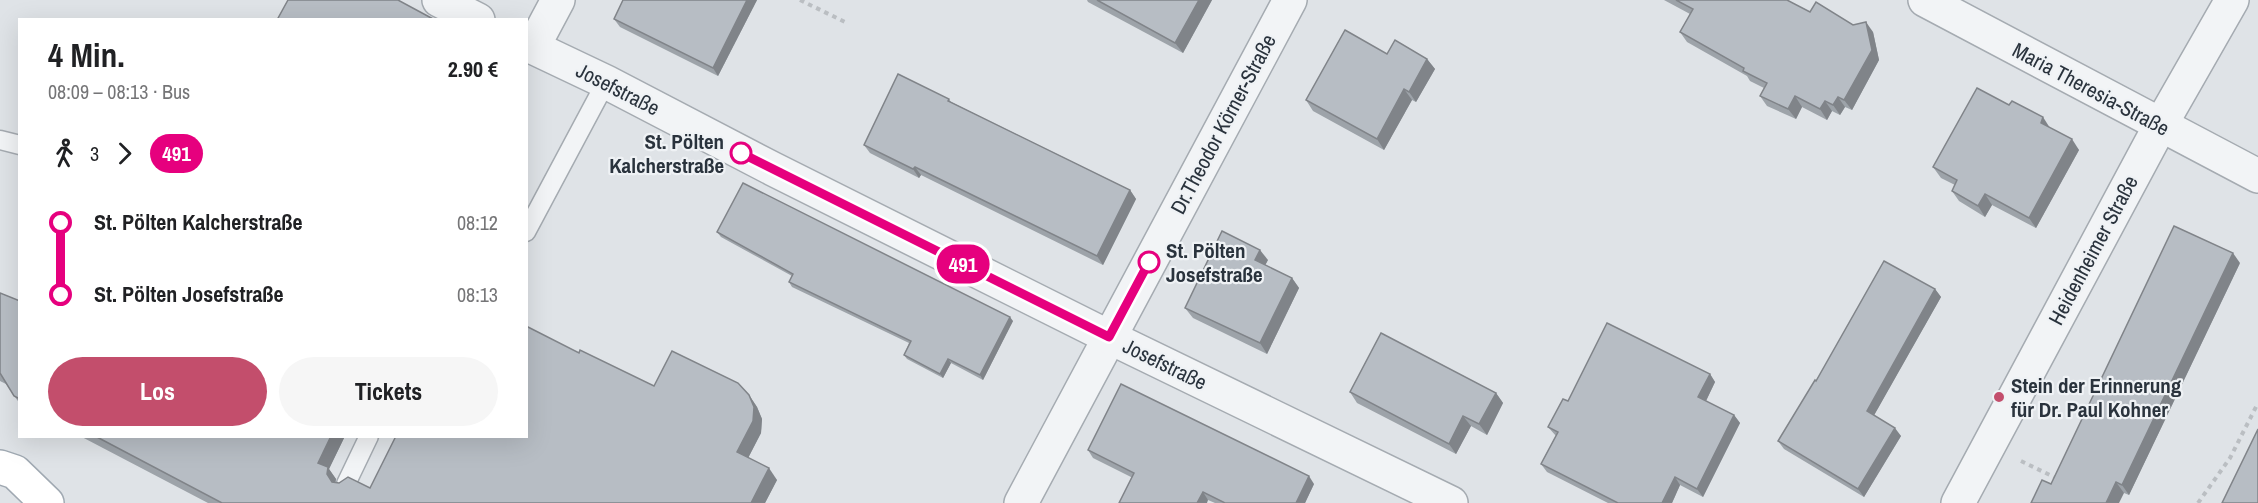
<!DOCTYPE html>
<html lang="de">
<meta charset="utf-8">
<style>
:root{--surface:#fff;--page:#f6f6f6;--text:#202124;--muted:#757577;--accent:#c34e6c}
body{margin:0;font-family:"Archivo Narrow",sans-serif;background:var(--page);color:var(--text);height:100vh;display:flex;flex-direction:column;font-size:22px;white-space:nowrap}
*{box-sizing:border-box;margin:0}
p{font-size:20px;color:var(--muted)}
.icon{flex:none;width:33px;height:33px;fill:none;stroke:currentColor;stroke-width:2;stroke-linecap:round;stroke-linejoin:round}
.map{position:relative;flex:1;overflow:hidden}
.side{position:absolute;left:18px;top:18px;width:510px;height:420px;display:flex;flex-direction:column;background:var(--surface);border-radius:0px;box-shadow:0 6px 24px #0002}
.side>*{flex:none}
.badge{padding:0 12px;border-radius:20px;font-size:21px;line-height:39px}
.map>.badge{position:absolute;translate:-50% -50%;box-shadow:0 0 0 3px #fff}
.legs{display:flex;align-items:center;gap:9px;height:66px;padding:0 30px;font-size:20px}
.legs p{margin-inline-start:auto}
.headline{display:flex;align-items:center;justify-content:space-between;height:102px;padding:0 30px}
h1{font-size:33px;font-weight:800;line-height:45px}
.primary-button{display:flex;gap:12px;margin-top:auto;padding:12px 30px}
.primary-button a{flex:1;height:69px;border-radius:36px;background:var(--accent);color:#fff;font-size:24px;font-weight:800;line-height:69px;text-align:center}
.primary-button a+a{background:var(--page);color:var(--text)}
ul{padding:0 30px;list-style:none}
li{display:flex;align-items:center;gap:21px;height:72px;font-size:22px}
li i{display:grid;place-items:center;width:9px;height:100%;margin:0 8px;background:currentColor}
li i::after{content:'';width:15px;height:15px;margin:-8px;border:4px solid;border-radius:50%;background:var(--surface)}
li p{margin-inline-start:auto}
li:first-child i{background:linear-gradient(#0000 50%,currentColor 0)}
li:last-child i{background:linear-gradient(currentColor 50%,#0000 0)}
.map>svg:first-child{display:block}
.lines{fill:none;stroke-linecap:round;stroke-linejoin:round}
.service-casing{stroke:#a5abb1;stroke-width:21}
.minor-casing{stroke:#a5abb1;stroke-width:36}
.tertiary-casing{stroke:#a5abb1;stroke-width:36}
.primary-casing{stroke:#a0a9b2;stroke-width:36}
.path{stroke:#babec2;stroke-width:4;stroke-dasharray:4.5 4.5;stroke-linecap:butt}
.service{stroke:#f2f4f6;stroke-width:18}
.minor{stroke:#f2f4f6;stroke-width:33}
.tertiary{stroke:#f2f4f6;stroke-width:33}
.primary{stroke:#fff;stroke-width:33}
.wall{fill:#9da3a9}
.shaded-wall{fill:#808489}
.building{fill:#b7bdc4;stroke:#808489;stroke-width:1.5}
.line-1-casing{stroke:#fff;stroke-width:14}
.line-1{stroke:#e6007e;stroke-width:9}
.stop-1-dot{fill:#fff;stroke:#e6007e;stroke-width:3}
.poi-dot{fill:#c34e6c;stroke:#eff2f5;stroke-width:2}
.labels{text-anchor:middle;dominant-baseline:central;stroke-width:4.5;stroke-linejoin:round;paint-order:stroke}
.street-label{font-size:21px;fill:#2a333d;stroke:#eff2f5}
.stop-label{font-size:21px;font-weight:bold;fill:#2a333d;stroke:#eff2f5;text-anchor:end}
.poi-label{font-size:21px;font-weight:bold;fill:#2a333d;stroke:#eff2f5;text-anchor:start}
</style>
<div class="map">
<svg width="2258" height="503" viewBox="0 0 2258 503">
<rect width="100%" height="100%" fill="#dfe3e7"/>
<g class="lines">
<g class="service-casing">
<g id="service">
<path d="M 0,140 L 20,145"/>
<path d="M 526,232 L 606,82"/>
<path d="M 346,484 L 369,436"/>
</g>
</g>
<g class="minor-casing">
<g id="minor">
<path d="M 1925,0 L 2258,176"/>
<path d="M 533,47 L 558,0"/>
<path d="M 1021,503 L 1290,0"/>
<path d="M 1958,503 L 2160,126 L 2232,0"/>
</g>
</g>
<g class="tertiary-casing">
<g id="tertiary">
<path d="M 439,0 L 478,20"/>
<path d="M 526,44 L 606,82 L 773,169 L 1109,337 L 1451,503"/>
</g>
</g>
<g class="primary-casing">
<path id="primary" d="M 0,467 L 15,472 L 47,503"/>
</g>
<g class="path">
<path d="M 800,0 L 847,23"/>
<path d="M 2021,461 L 2058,479"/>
<path d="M 2198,503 L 2230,458 L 2258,403"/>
</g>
<use href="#service" class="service"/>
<use href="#minor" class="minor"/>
<use href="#tertiary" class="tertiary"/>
<use href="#primary" class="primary"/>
</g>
<g class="wall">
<path d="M 757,0 L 718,76 L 620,27 L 614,19 Z"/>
<path d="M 1087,0 L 1212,0 L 1183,53 L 1088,2 Z"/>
<path d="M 1664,0 L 1787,0 L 1810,12 L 1853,25 L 1873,32 L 1879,60 L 1852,110 L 1845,107 L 1840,115 L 1832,111 L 1827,120 L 1802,107 L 1796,119 L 1767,106 L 1760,96 L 1764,88 L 1750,81 L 1747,76 L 1687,42 L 1680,32 L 1690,14 Z"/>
<path d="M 1427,59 L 1435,69 L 1416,102 L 1412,100 L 1384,150 L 1313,111 L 1306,100 Z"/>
<path d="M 949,99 L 951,102 L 1130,190 L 1136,199 L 1103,265 L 921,175 L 919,178 L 870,153 L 864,145 Z"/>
<path d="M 2050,128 L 2079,150 L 2036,228 L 1992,205 L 1985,217 L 1959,201 L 1952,191 L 1955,185 L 1941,178 L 1933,167 Z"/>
<path d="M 717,232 L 1013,321 L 983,380 L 951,363 L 943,378 L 907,359 L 904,355 L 909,343 L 792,287 L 789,282 L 792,276 L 721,237 Z"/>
<path d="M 1268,260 L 1265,265 L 1292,278 L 1299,288 L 1267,354 L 1193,318 L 1185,308 Z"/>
<path d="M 2240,263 L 2129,495 L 2124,493 L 2051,484 Z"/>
<path d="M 1935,289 L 1941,297 L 1874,415 L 1901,436 L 1864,497 L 1784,449 L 1778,441 L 1816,381 Z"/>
<path d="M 0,293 L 20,301 L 20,404 L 6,384 L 0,381 Z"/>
<path d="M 579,353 L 654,386 L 749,395 L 757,407 L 762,419 L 761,433 L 748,458 L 777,480 L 765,503 L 208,503 L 80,436 L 345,436 L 329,469 L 336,479 L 335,483 L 370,488 Z"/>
<path d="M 1710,374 L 1715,382 L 1706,401 L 1734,415 L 1740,423 L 1703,497 L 1680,485 L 1672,503 L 1608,503 L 1547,472 L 1541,464 L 1556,436 L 1548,427 L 1568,401 Z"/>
<path d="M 1350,392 L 1496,393 L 1503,403 L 1487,435 L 1471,426 L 1456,454 L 1357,403 Z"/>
<path d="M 1088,450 L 1314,484 L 1305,503 L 1215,503 L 1208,500 L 1131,477 L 1093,458 Z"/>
</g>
<g class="shaded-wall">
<path d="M 747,0 L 757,0 L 718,76 L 713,68 Z"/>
<path d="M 1199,0 L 1212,0 L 1183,53 L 1175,43 Z"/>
<path d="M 1866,22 L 1873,32 L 1879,60 L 1852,110 L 1844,100 Z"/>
<path d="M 1427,59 L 1435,69 L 1416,102 L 1409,92 Z"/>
<path d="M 1404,89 L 1412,100 L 1384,150 L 1377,139 Z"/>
<path d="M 1795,96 L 1802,107 L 1796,119 L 1788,109 Z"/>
<path d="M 1838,97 L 1845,107 L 1840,115 L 1833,105 Z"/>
<path d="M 1825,101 L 1832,111 L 1827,120 L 1820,109 Z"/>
<path d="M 2043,117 L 2050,128 L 2041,123 Z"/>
<path d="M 2072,139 L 2079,150 L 2036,228 L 2029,218 Z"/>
<path d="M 915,167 L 921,175 L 919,178 L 913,169 Z"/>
<path d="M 1130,190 L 1136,199 L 1103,265 L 1097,256 Z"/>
<path d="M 1985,194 L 1992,205 L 1985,217 L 1978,206 Z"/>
<path d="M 1260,250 L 1268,260 L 1262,271 L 1255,260 Z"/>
<path d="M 2233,253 L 2240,263 L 2129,495 L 2122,485 Z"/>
<path d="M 1292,278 L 1299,288 L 1267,354 L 1260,343 Z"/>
<path d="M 1935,289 L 1941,297 L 1872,419 L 1867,411 Z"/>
<path d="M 1010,317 L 1013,321 L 983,380 L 980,375 Z"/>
<path d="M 948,359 L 951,363 L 943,378 L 940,374 Z"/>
<path d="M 1710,374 L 1715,382 L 1704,405 L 1698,397 Z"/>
<path d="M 1496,393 L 1503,403 L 1487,435 L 1479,424 Z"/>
<path d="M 749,395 L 757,407 L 762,419 L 761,433 L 745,464 L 737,452 Z"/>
<path d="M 1734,415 L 1740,423 L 1703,497 L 1697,489 Z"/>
<path d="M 1463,416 L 1471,426 L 1456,454 L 1449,444 Z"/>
<path d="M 1895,428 L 1901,436 L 1864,497 L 1858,489 Z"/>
<path d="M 331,436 L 345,436 L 329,469 L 336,479 L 335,485 L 318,463 Z"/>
<path d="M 769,468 L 777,480 L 765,503 L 751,503 Z"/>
<path d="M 1309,476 L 1314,484 L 1305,503 L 1296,503 Z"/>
<path d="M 1675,477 L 1680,485 L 1672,503 L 1662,503 Z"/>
<path d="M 2116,482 L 2124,493 L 2119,503 L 2106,503 Z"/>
<path d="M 1203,492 L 1208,500 L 1207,503 L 1197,503 Z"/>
</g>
<g class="building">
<path d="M 288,0 L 398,0 L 435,20 L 277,20 Z"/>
<path d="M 623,0 L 747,0 L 713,68 L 614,19 Z"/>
<path d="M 1097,0 L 1199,0 L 1175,43 Z"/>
<path d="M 1676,0 L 1787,0 L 1810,12 L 1816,2 L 1853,25 L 1866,22 L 1872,50 L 1844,100 L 1838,97 L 1833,105 L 1825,101 L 1820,109 L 1795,96 L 1788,109 L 1760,96 L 1767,83 L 1743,71 L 1744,68 L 1680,32 L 1693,9 Z"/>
<path d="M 1345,30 L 1387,54 L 1395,40 L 1427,59 L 1409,92 L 1404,89 L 1377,139 L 1306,100 Z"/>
<path d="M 898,74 L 949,99 L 948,101 L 1130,190 L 1097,256 L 915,167 L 913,169 L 864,145 Z"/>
<path d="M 1977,88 L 2009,105 L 2012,101 L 2043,117 L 2041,123 L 2072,139 L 2029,218 L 1985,194 L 1978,206 L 1952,191 L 1957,180 L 1933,167 Z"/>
<path d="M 743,183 L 1010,317 L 980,375 L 948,359 L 940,374 L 904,355 L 911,341 L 789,282 L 793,274 L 717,232 Z"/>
<path d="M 2174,226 L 2233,253 L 2122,485 L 2116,482 L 2106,503 L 2031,503 L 2042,480 L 2051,484 Z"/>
<path d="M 1222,231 L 1260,250 L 1255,260 L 1292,278 L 1260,343 L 1185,308 Z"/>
<path d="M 1884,261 L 1935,289 L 1867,411 L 1895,428 L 1858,489 L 1778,441 L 1815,380 L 1816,381 Z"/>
<path d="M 0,293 L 20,301 L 20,399 L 14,396 L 0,373 Z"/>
<path d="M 1607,323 L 1710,374 L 1698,397 L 1734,415 L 1697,489 L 1675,477 L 1662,503 L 1618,503 L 1541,464 L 1558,432 L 1548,427 L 1563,399 L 1568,401 Z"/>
<path d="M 526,326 L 579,353 L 580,350 L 654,386 L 672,351 L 738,383 L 749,395 L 754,407 L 753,421 L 737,452 L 769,468 L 751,503 L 222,503 L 95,436 L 331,436 L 318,463 L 328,467 L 327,474 L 332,482 L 339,483 L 348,477 L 370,488 L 396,436 L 526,436 Z"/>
<path d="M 1381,333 L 1496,393 L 1479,424 L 1463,416 L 1449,444 L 1350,392 Z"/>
<path d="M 1121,384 L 1309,476 L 1296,503 L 1225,503 L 1203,492 L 1197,503 L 1119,503 L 1134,473 L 1088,450 Z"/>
<path d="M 2258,429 L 2258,503 L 2222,503 Z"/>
</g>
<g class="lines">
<g class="line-1-casing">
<path id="line-1" d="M 741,153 L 1109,337 L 1149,262"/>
</g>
<use href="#line-1" class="line-1"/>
</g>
<g class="stop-1-dot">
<circle cx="741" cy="153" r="10"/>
<circle cx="1149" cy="262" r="10"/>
</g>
<circle class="poi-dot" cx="1999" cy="397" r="6"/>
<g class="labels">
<g class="street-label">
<text transform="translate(618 89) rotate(27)">Josefstraße</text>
<text transform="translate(2091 89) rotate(28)">Maria Theresia-Straße</text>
<text transform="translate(1223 124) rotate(-62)">Dr.Theodor Körner-Straße</text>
<text transform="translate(2093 250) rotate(-62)">Heidenheimer Straße</text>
<text transform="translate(1165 364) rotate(26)">Josefstraße</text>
</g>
<g class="stop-label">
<text x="724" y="141">St. Pölten<tspan x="724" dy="24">Kalcherstraße</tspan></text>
<text x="1166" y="250" text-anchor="start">St. Pölten<tspan x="1166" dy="24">Josefstraße</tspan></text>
</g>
<g class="poi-label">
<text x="2011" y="385">Stein der Erinnerung<tspan x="2011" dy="24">für Dr. Paul Kohner</tspan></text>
</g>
</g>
</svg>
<b class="badge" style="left:963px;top:264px;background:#e6007e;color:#fff">491</b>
<section class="side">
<div class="headline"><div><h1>4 Min.</h1><p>08:09 – 08:13 · Bus</p></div><b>2.90 €</b></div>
<div class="legs"><svg class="icon" aria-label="walk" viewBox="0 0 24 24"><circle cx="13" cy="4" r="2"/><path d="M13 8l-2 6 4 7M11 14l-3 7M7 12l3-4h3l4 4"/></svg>3<svg class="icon" aria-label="forward" viewBox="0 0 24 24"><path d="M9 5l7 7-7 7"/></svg><b class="badge" style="background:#e6007e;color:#fff">491</b></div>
<ul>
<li><i style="color:#e6007e"></i><b>St. Pölten Kalcherstraße</b><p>08:12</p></li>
<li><i style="color:#e6007e"></i><b>St. Pölten Josefstraße</b><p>08:13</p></li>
</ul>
<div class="primary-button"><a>Los</a><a>Tickets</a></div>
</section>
</div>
